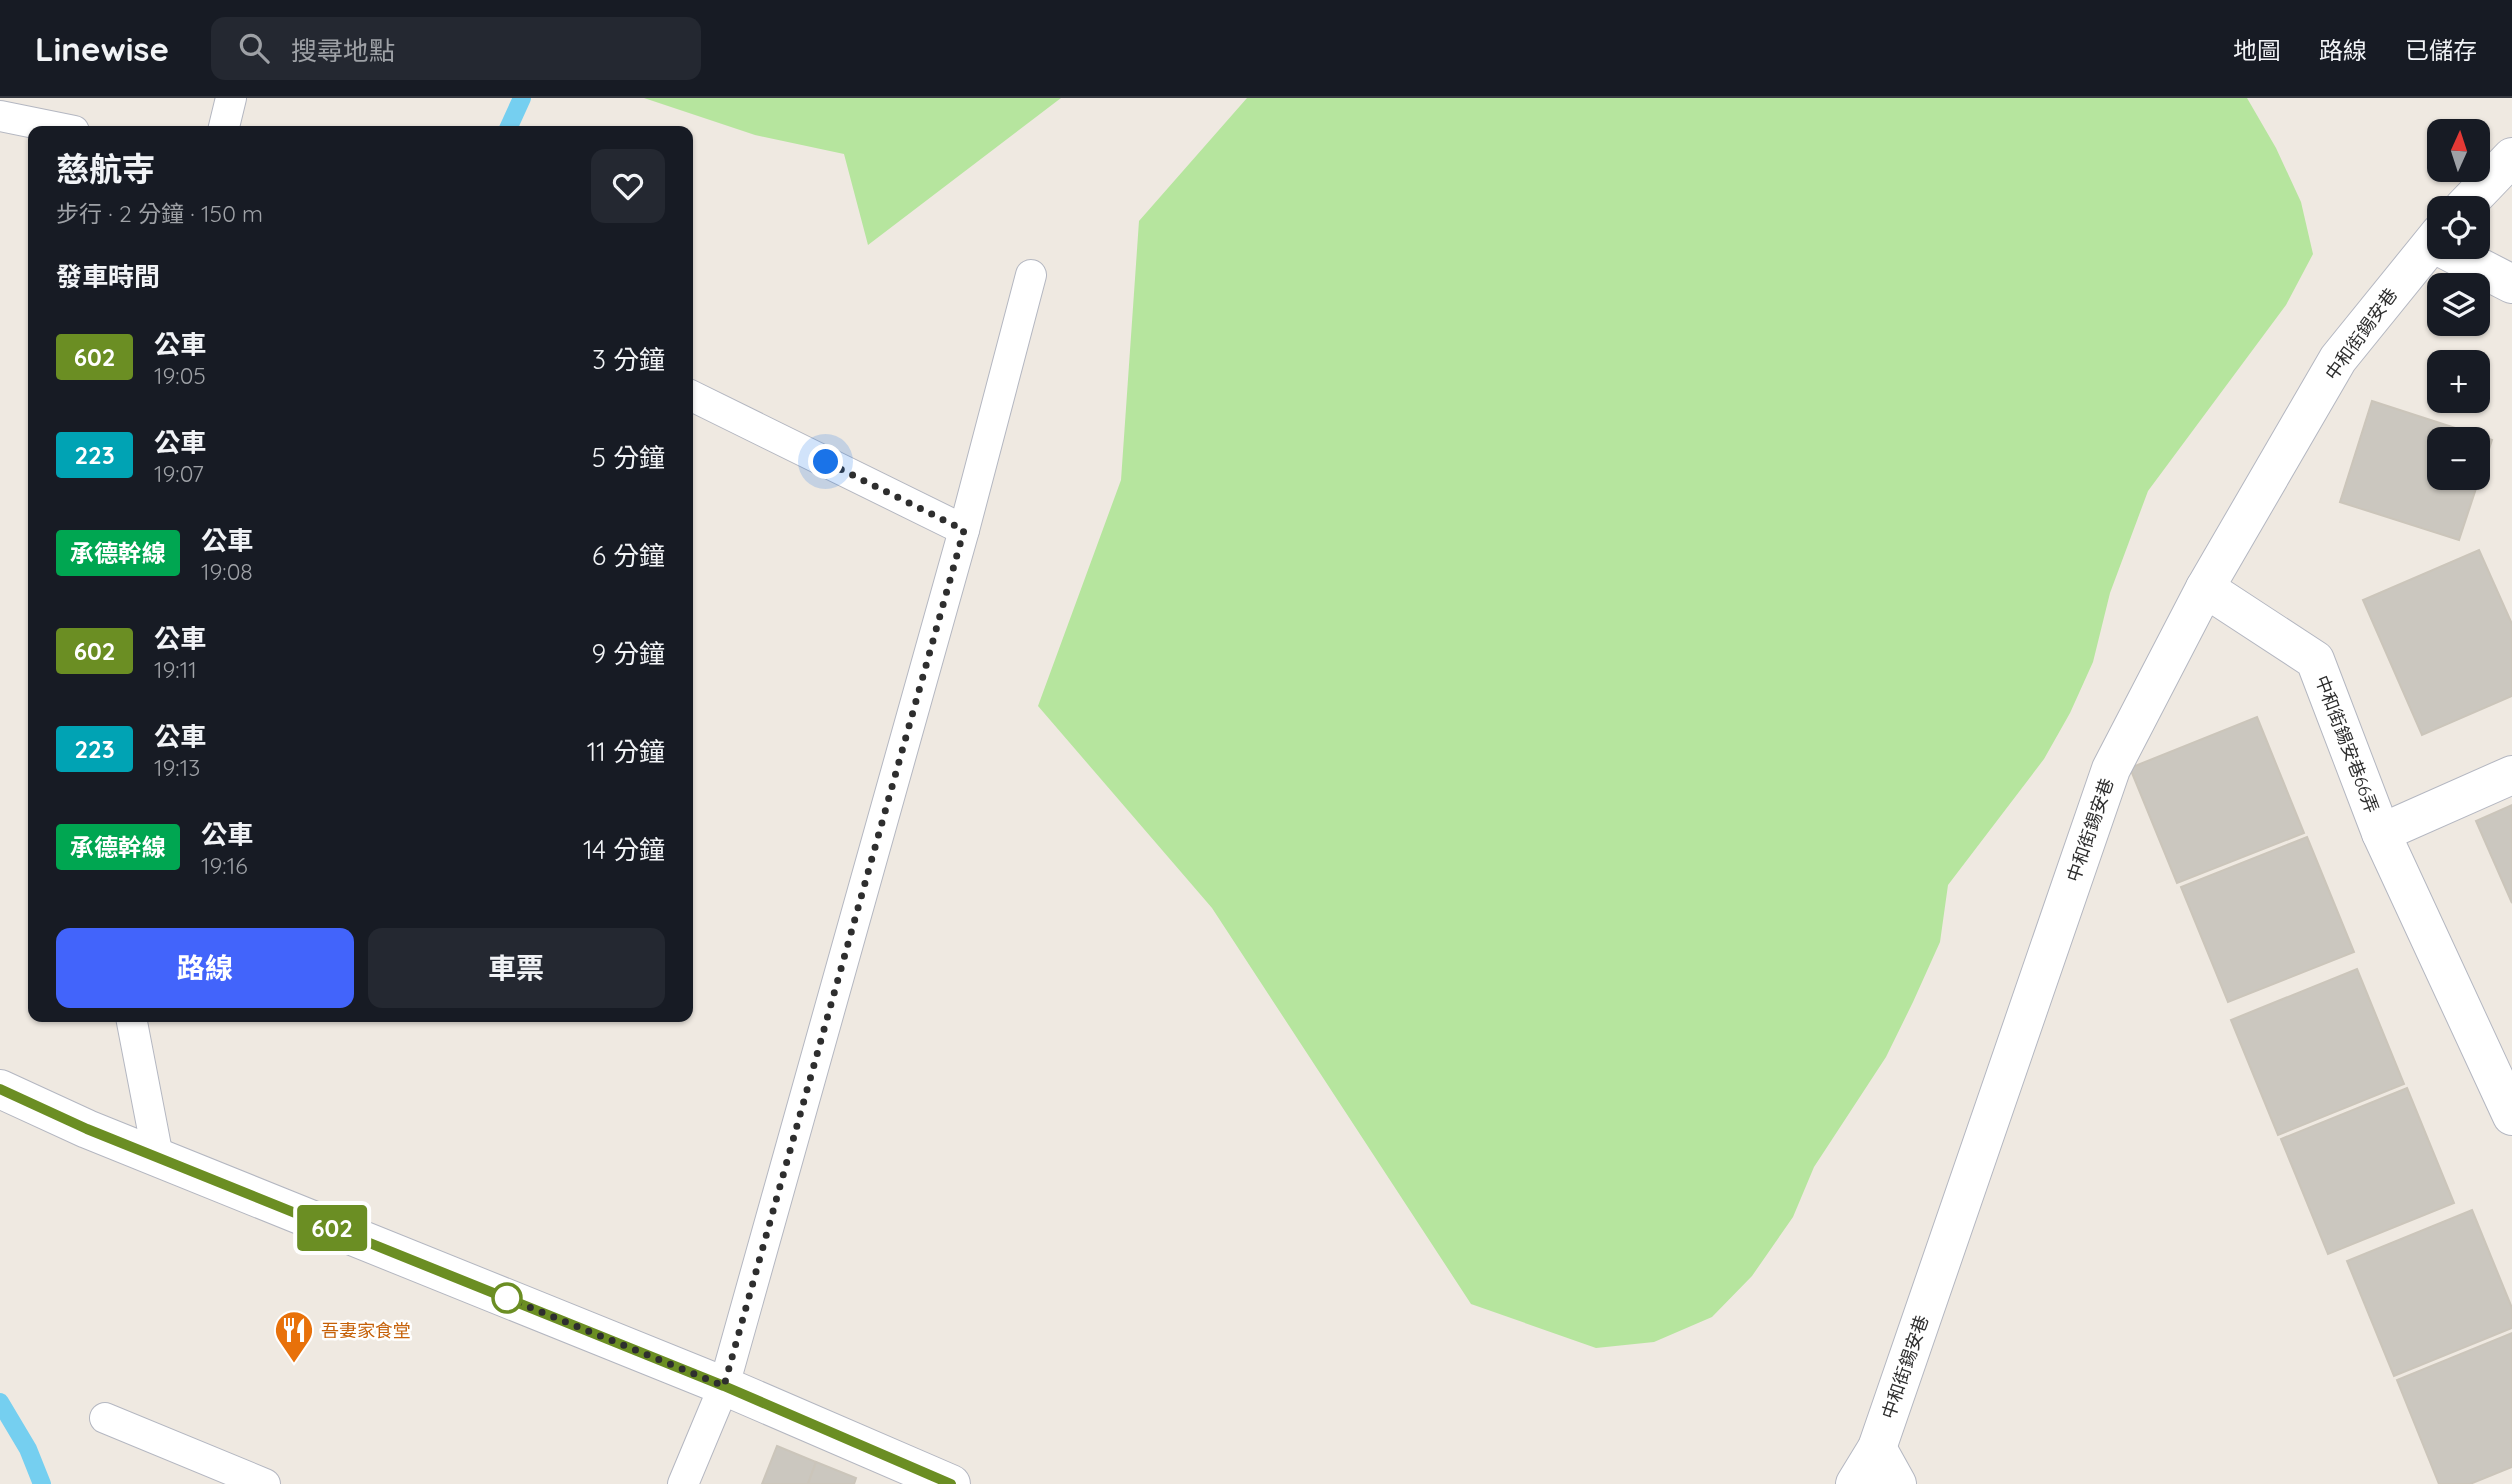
<!DOCTYPE html>
<html lang="zh-TW">
<meta charset="utf-8">
<style>
:root{--surface:#171b24;--page:#242831;--text:#f1f3f6;--muted:#9ea1a6;--line:#363941;--accent:#4264fb}
body{margin:0;font-family:Quicksand,"Noto Sans TC",sans-serif;background:var(--page);color:var(--text);height:100vh;display:flex;flex-direction:column;font-size:26px;white-space:nowrap}
*{box-sizing:border-box;margin:0}
p{font-size:23px;color:var(--muted)}
.icon{flex:none;width:38px;height:38px;fill:none;stroke:currentColor;stroke-width:2;stroke-linecap:round;stroke-linejoin:round}
.map{position:relative;flex:1;overflow:hidden}
.sheet{position:absolute;left:28px;top:28px;width:665px;height:896px;display:flex;flex-direction:column;background:var(--surface);border-radius:14px;box-shadow:0 2px 5px #0004}
.sheet>*{flex:none}
.badge{padding:0 14px;border-radius:5px;font-size:24px;line-height:46px}
.needle{width:46px;rotate:3deg}
.buttons{position:absolute;left:2427px;top:21px;display:grid;gap:14px}
.buttons a{display:grid;place-items:center;width:63px;height:63px;border-radius:14px;background:var(--surface);box-shadow:0 2px 5px #0004;font-size:35px}
.you{position:absolute;width:35px;height:35px;margin:-18px;border:5px solid #fff;border-radius:50%;background:#1a73e8;box-shadow:0 0 0 10px #1a73e833}
.map>.badge{position:absolute;translate:-50% -50%;box-shadow:0 0 0 4px #fff}
h2{padding:0 28px;font-size:26px;line-height:63px}
.round{display:grid;place-items:center;flex:none;width:74px;height:74px;border-radius:14px;background:var(--page)}
.overview{display:flex;align-items:center;justify-content:space-between;height:119px;padding:0 28px}
h1{font-size:33px;font-weight:700;line-height:52px}
.action{display:flex;gap:14px;margin-top:auto;padding:14px 28px}
.action a{flex:1;height:80px;border-radius:14px;background:var(--accent);color:#fff;font-size:28px;font-weight:700;line-height:80px;text-align:center}
.action a+a{background:var(--page);color:var(--text)}
ul{padding:0;list-style:none}
li{display:flex;align-items:center;gap:21px;height:98px;padding:0 28px}
li div{flex:1}
li b{display:block;font-size:26px}
li em{font-style:normal}
li .badge{min-width:77px;font-weight:700;text-align:center}
header{display:flex;align-items:center;gap:42px;box-sizing:border-box;height:98px;padding:0 35px;background:var(--surface);border-bottom:2px solid var(--line)}
header strong{font-size:33px}
nav{display:flex;gap:38px;margin-inline-start:auto;font-size:24px}
.search{width:490px;height:63px;background:var(--page);display:flex;align-items:center;gap:18px;box-sizing:border-box;padding:0 24px;border-radius:14px;color:var(--muted);font-size:26px}
.map>svg:first-child{display:block}
.green{fill:#b6e59e}
.lines{fill:none;stroke-linecap:round;stroke-linejoin:round}
.stream{stroke:#75cff0;stroke-width:18}
.building{fill:#cbc7bf;stroke:#cbc5ba;stroke-width:2;fill-rule:evenodd}
.service-casing{stroke:#b4b7c1;stroke-width:32}
.minor-casing{stroke:#b4b7c1;stroke-width:40}
.tertiary-casing{stroke:#b4b7c1;stroke-width:40}
.service{stroke:#fff;stroke-width:30}
.minor{stroke:#fff;stroke-width:38}
.tertiary{stroke:#fff;stroke-width:38}
.line-casing{stroke:#fff;stroke-width:16}
.line{stroke:#6b8e23;stroke-width:10}
.walk{stroke:#2e2e2e;stroke-width:7;stroke-dasharray:0 12.6}
.stop-dot{fill:#fff;stroke:#6b8e23;stroke-width:3.5}
.labels{text-anchor:middle;dominant-baseline:central;stroke-width:5;stroke-linejoin:round;paint-order:stroke}
.street-label{font-size:18px;fill:#2e2e2e;stroke:#fff}
.food-label{font-size:18px;fill:#c56008;stroke:#fff;text-anchor:start}
</style>
<header>
<strong>Linewise</strong>
<div class="search"><svg class="icon" aria-label="search" viewBox="0 0 24 24"><circle cx="10" cy="10" r="6"/><path d="M15 15l6 6"/></svg>搜尋地點</div>
<nav><a>地圖</a><a>路線</a><a>已儲存</a></nav>
</header>
<div class="map">
<svg width="2512" height="1386" viewBox="0 0 2512 1386">
<rect width="100%" height="100%" fill="#efe9e1"/>
<g class="green">
<path d="M 644,0 L 1061,0 L 868,147 L 844,56 L 755,37 Z"/>
<path d="M 1247,0 L 2247,0 L 2276,50 L 2301,104 L 2313,156 L 2286,207 L 2148,393 L 2110,495 L 2093,564 L 2070,615 L 2044,661 L 1948,787 L 1940,844 L 1913,904 L 1886,959 L 1814,1069 L 1793,1119 L 1752,1178 L 1712,1219 L 1654,1244 L 1596,1250 L 1471,1206 L 1212,810 L 1038,608 L 1121,382 L 1139,123 Z"/>
</g>
<g class="lines">
<g class="stream">
<path d="M 507,33 L 522,0"/>
<path d="M 0,1304 L 28,1351 L 42,1386"/>
</g>
</g>
<g class="building">
<path d="M 2372,303 L 2492,342 L 2459,442 L 2340,404 ZM 2440,341 L 2478,341 L 2478,380 L 2440,380 Z"/>
<path d="M 2479,452 L 2512,526 L 2512,598 L 2422,637 L 2363,502 Z"/>
<path d="M 2257,619 L 2304,735 L 2177,785 L 2130,670 Z"/>
<path d="M 2512,707 L 2512,805 L 2476,723 Z"/>
<path d="M 2307,739 L 2354,854 L 2228,904 L 2181,789 Z"/>
<path d="M 2357,871 L 2404,986 L 2278,1037 L 2231,922 Z"/>
<path d="M 2407,990 L 2454,1105 L 2328,1156 L 2281,1041 Z"/>
<path d="M 2472,1112 L 2512,1210 L 2512,1230 L 2394,1278 L 2347,1163 Z"/>
<path d="M 2512,1235 L 2512,1369 L 2470,1386 L 2439,1386 L 2397,1282 Z"/>
<path d="M 777,1348 L 816,1364 L 808,1386 L 762,1386 Z"/>
<path d="M 816,1364 L 856,1380 L 854,1386 L 808,1386 Z"/>
</g>
<g class="lines">
<g class="service-casing">
<g id="service">
<path d="M 0,18 L 74,33"/>
<path d="M 223,33 L 231,0"/>
<path d="M 688,296 L 964,432"/>
<path d="M 131,919 L 158,1059"/>
<path d="M 105,1320 L 265,1386"/>
<path d="M 683,1386 L 724,1288 L 964,432 L 1031,177"/>
</g>
</g>
<g class="minor-casing">
<g id="minor">
<path d="M 2463,110 L 2512,59"/>
<path d="M 2440,149 L 2512,186"/>
<path d="M 2205,490 L 2315,562 L 2381,735 L 2512,1018"/>
<path d="M 2381,735 L 2512,677"/>
<path d="M 1877,1350 L 1897,1386"/>
<path d="M 1855,1386 L 1877,1350 L 2111,671 L 2205,490 L 2338,261 L 2440,135"/>
</g>
</g>
<g class="tertiary-casing">
<path id="tertiary" d="M 0,991 L 87,1031 L 724,1288 L 951,1386"/>
</g>
<use href="#service" class="service"/>
<use href="#minor" class="minor"/>
<use href="#tertiary" class="tertiary"/>
</g>
<g class="lines">
<g class="line-casing">
<path id="line" d="M 0,991 L 87,1031 L 724,1288 L 951,1386"/>
</g>
<use href="#line" class="line"/>
<path class="walk" d="M 507,1200 L 724,1288 L 964,432 L 826,364"/>
</g>
<defs>
<g id="restaurant-pin" transform="scale(2.0125)"><path d="M0 17L-7.5 6A9.5 9.5 0 1 1 7.5 6Z" fill="#e8710a" stroke="#fff"/><path d="M-5-6h1v4h1v-4h1v4h1v-4h1v5L-1.5 .5V6h-2V.5L-5-1ZM5-6V6H3V1.5H1.5Q1.5-4 5-6Z" fill="#fff"/></g>
</defs>
<g fill-rule="evenodd">
<use href="#restaurant-pin" x="294" y="1232"/>
</g>
<circle class="stop-dot" cx="507" cy="1200" r="14"/>
<g class="labels">
<g class="street-label">
<text transform="translate(2361 236) rotate(-54)">中和街錫安巷</text>
<text transform="translate(2347 646) rotate(69)">中和街錫安巷66弄</text>
<text transform="translate(2090 732) rotate(-71)">中和街錫安巷</text>
<text transform="translate(1905 1269) rotate(-71)">中和街錫安巷</text>
</g>
<g class="food-label">
<text x="321" y="1232">吾妻家食堂</text>
</g>
</g>
</svg>
<div class="buttons">
<a><svg class="needle" viewBox="-14 -14 28 28"><path d="M0-13l5 13h-10z" fill="#e53935"/><path d="M0 13l5-13h-10z" fill="#9ea1a6"/></svg></a>
<a><svg class="icon" aria-label="locate" viewBox="0 0 24 24"><circle cx="12" cy="12" r="6"/><path d="M12 2v4M12 18v4M2 12h4M18 12h4"/></svg></a>
<a><svg class="icon" aria-label="layers" viewBox="0 0 24 24"><path d="M12 4l9 5-9 5-9-5zM3 14l9 5 9-5"/></svg></a>
<a>+</a>
<a>−</a>
</div>
<div class="you" style="left:826px;top:364px"></div>
<b class="badge" style="left:332px;top:1130px;background:#6b8e23;color:#fff">602</b>
<section class="sheet">
<div class="overview"><div><h1>慈航寺</h1><p>步行 · 2 分鐘 · 150 m</p></div><a class="round"><svg class="icon" aria-label="heart" viewBox="0 0 24 24"><path d="M12 20l-8-8c-3-5 5-10 8-4 3-6 11-1 8 4z"/></svg></a></div>
<h2>發車時間</h2>
<ul>
<li><span class="badge" style="background:#6b8e23;color:#fff">602</span><div><b>公車</b><p>19:05</p></div><em>3 分鐘</em></li>
<li><span class="badge" style="background:#00a3b4;color:#fff">223</span><div><b>公車</b><p>19:07</p></div><em>5 分鐘</em></li>
<li><span class="badge" style="background:#00a651;color:#fff">承德幹線</span><div><b>公車</b><p>19:08</p></div><em>6 分鐘</em></li>
<li><span class="badge" style="background:#6b8e23;color:#fff">602</span><div><b>公車</b><p>19:11</p></div><em>9 分鐘</em></li>
<li><span class="badge" style="background:#00a3b4;color:#fff">223</span><div><b>公車</b><p>19:13</p></div><em>11 分鐘</em></li>
<li><span class="badge" style="background:#00a651;color:#fff">承德幹線</span><div><b>公車</b><p>19:16</p></div><em>14 分鐘</em></li>
</ul>
<div class="action"><a>路線</a><a>車票</a></div>
</section>
</div>
